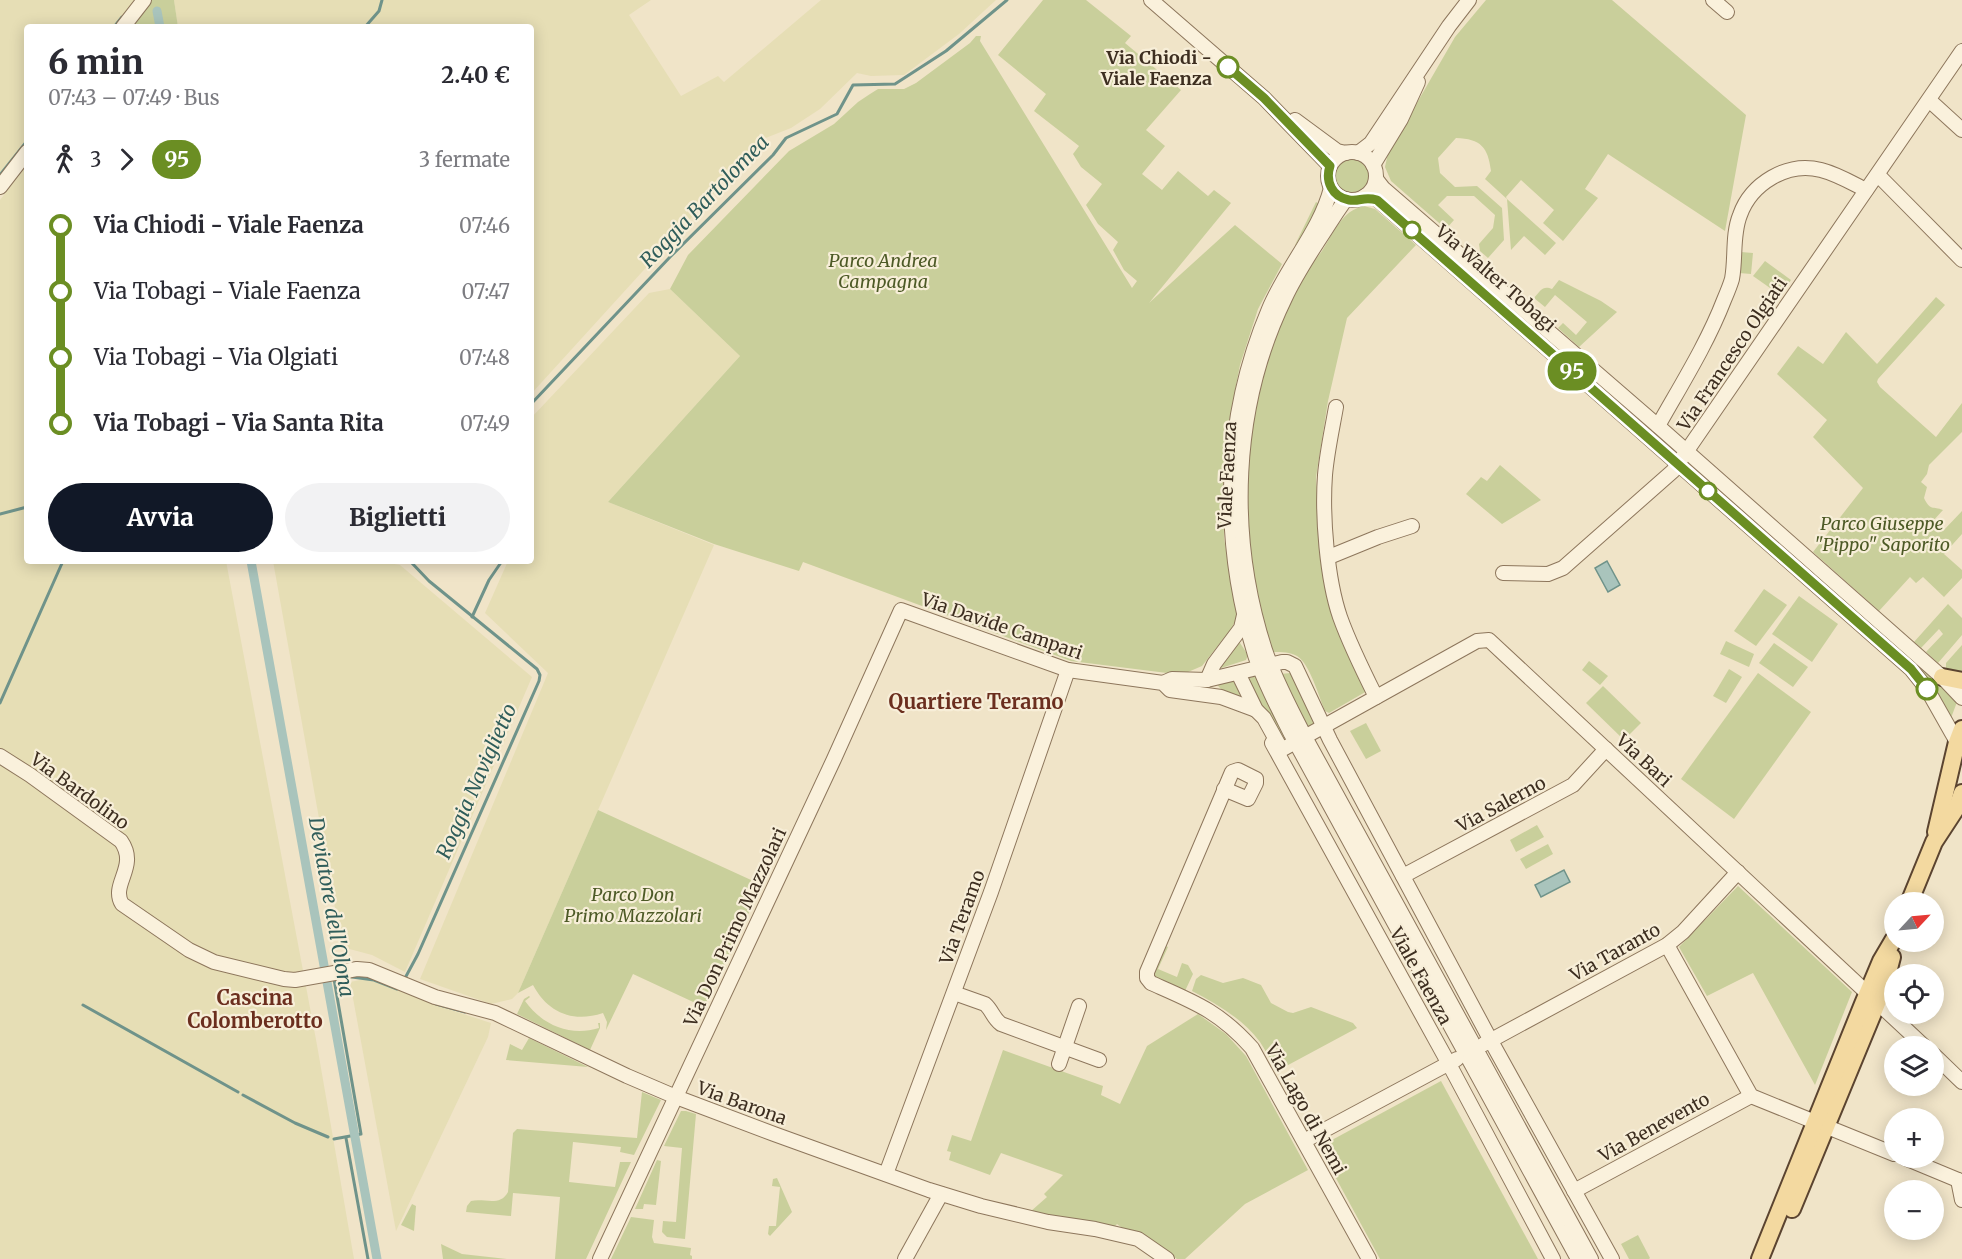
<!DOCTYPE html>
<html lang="it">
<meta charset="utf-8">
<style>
:root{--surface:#fff;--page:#f2f2f3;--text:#2b2b33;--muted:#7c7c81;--accent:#111827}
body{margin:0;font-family:Merriweather,serif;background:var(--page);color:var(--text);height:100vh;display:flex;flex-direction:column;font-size:22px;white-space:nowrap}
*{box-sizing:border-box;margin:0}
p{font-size:20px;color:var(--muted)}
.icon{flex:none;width:33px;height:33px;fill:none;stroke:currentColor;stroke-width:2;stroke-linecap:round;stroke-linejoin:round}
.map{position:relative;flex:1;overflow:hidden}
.drawer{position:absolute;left:24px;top:24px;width:510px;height:540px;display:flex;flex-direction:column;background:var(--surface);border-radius:6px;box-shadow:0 3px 15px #0003}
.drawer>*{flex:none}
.badge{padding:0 12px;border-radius:20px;font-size:21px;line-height:39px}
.needle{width:39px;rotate:64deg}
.buttons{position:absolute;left:1884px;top:892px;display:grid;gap:12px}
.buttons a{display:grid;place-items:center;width:60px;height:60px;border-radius:50%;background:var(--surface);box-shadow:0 3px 15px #0003;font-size:30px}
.map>.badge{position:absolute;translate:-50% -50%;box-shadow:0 0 0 3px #fff}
.legs{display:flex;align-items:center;gap:9px;height:66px;padding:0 24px;font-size:20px}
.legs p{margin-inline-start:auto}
.overview{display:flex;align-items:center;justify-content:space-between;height:102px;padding:0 24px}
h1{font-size:33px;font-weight:800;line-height:45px}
.primary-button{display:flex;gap:12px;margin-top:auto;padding:12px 24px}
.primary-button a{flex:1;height:69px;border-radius:36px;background:var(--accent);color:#fff;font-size:24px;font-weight:800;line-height:69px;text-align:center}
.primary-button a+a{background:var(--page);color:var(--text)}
ul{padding:0 24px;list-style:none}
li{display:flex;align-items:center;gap:21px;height:66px;font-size:22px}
li i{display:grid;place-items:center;width:9px;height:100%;margin:0 8px;background:currentColor}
li i::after{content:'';width:15px;height:15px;margin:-8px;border:4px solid;border-radius:50%;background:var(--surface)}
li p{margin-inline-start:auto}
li:first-child i{background:linear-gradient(#0000 50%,currentColor 0)}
li:last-child i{background:linear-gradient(currentColor 50%,#0000 0)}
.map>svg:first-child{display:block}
.farmland{fill:#e6deb5}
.green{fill:#c9cf9b}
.water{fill:#a9c4bc;stroke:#6f938a;stroke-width:1.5}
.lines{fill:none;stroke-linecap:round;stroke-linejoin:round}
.stream{stroke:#6f938a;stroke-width:3}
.canal{stroke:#a9c4bc;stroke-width:9}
.minor-casing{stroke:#8d765c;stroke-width:16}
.major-casing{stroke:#5b4430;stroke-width:20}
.minor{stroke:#faf1dc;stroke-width:14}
.major{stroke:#f3d9a0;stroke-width:16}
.line-1-casing{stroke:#fff;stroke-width:14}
.line-1{stroke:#6b8e23;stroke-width:9}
.stop-1-dot{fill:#fff;stroke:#6b8e23;stroke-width:3}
.labels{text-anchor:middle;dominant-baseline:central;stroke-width:4.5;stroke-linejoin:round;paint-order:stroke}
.stop-label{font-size:18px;font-weight:bold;fill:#3d2e20;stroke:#f7eed8;text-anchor:end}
.park-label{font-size:18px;font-style:italic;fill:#4d5a26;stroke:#f7eed8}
.street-label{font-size:18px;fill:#3d2e20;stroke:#f7eed8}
.water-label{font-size:20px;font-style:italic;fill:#2f5d5a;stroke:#f7eed8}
.neighbourhood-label{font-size:20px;font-weight:bold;fill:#6b2e1e;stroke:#f7eed8}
</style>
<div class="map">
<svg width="1962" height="1259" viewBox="0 0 1962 1259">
<rect width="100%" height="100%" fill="#f0e4c8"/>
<g class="farmland">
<path d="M 0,0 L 142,0 L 121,27 L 27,27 L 27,145 L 0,180 Z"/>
<path d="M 174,0 L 651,0 L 629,15 L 681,96 L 718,76 L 724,82 L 821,0 L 996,0 L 959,34 L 904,75 L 871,76 L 857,73 L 820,109 L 791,128 L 763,139 L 531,394 L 531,27 L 178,27 Z"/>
<path d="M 27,165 L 27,561 L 226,561 L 317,1045 L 354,1259 L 0,1259 L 0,200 Z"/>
<path d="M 670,289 L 740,356 L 608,502 L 714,545 L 518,993 L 512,999 L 491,1004 L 420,979 L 548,673 L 485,613 L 508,561 L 531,561 L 531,418 L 649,293 Z"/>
<path d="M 273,561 L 378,561 L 400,565 L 532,677 L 405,972 L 372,955 L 342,947 Z"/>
<path d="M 365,979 L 380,982 L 448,1009 L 491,1023 L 488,1037 L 396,1231 L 350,982 Z"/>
</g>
<g class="green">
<path d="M 151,0 L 174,0 L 178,27 L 129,27 Z"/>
<path d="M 1043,0 L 1086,0 L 1131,36 L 1125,43 L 1181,90 L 1146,130 L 1165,146 L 1142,174 L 1162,190 L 1178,171 L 1208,196 L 1214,190 L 1231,203 L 1149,303 L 1235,225 L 1282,264 L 1258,309 L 1240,365 L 1228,427 L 1223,485 L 1224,538 L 1237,618 L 1231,629 L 1202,666 L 1188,672 L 1167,673 L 1071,661 L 803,562 L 799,571 L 714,544 L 608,502 L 740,356 L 670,289 L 688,255 L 789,151 L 834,124 L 858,102 L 870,94 L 878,89 L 904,89 L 916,83 L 970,43 L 976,36 L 981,36 L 980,41 L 1132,288 L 1137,281 L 1124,270 L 1113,250 L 1118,242 L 1098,224 L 1086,205 L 1102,184 L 1081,167 L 1073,154 L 1079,146 L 1034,111 L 1046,94 L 998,55 Z"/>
<path d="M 1486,0 L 1612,0 L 1746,115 L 1725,231 L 1608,154 L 1585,189 L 1598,198 L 1563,241 L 1543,223 L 1554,210 L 1521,180 L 1506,197 L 1507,199 L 1556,243 L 1545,255 L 1524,236 L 1511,250 L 1507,199 L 1485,179 L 1491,171 C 1488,147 1481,139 1456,138 L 1438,158 L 1440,173 L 1455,187 L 1477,186 L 1502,208 L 1504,240 L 1488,258 L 1480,251 L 1479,244 L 1493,228 L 1495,215 L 1474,196 L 1447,196 L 1438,205 L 1454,220 L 1446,229 L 1391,181 L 1385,167 L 1388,153 L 1455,37 Z"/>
<circle cx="1352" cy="176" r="17"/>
<path d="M 1316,202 L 1321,205 L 1295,246 L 1295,245 Z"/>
<path d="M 1364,206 L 1375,209 L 1416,245 L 1347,318 L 1328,401 L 1316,477 L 1320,555 L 1329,596 L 1367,691 L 1329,713 L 1325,711 C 1319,697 1310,664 1297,656 C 1290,652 1282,652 1274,652 C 1263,633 1259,607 1255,586 C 1235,487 1250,379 1297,289 C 1303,275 1313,263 1322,251 C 1333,234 1342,210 1364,206 Z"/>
<path d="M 1741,252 L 1753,253 L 1751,274 L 1739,273 Z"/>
<path d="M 1765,261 L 1791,280 L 1780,295 L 1753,276 Z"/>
<path d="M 1559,280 L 1601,301 L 1617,312 L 1579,347 L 1558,328 L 1563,323 L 1576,335 L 1587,322 L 1555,295 L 1545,307 L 1534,298 C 1540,291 1543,285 1552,289 Z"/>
<path d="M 1936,297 L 1945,305 L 1878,379 L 1877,382 L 1880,387 L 1936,437 L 1962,403 L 1962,432 L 1929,465 L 1927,474 L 1921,482 L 1927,487 L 1924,498 C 1930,511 1933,506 1943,510 L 1933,521 L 1943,531 L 1962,511 L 1962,534 L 1944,554 L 1962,570 L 1962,578 L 1944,597 L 1923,577 L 1916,583 L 1910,577 L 1879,611 L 1813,552 L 1863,488 L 1813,437 L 1827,420 L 1777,374 L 1798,346 L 1823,364 L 1846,332 L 1877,364 Z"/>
<path d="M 1500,465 L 1541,500 L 1502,524 L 1466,494 L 1481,477 L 1487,481 Z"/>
<path d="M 1701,474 L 1945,689 L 1957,702 L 1951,718 L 1930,681 L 1915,665 Z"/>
<path d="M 1764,589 L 1787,605 L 1756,646 L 1734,631 Z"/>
<path d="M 1799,596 L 1838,624 L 1812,662 L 1772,634 Z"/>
<path d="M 1948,604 L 1962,618 L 1962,635 L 1938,663 L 1926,652 L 1943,634 L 1939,629 L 1921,648 L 1914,642 Z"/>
<path d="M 1238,640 L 1248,655 L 1246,660 L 1218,669 Z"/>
<path d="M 1726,641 L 1754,654 L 1749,667 L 1720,654 Z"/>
<path d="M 1774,643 L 1808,667 L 1793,687 L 1759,663 Z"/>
<path d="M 1962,645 L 1962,673 L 1950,671 L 1946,668 L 1946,663 Z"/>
<path d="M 1589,661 L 1608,676 L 1600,685 L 1582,670 Z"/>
<path d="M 1729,669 L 1742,677 L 1726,703 L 1713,696 Z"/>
<path d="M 1291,673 L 1313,718 L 1313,724 L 1305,729 L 1280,674 Z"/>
<path d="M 1758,673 L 1811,712 L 1734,819 L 1681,779 Z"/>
<path d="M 1259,676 L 1289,738 L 1284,740 L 1277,739 L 1248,678 Z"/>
<path d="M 1233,680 L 1240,695 L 1240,697 C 1231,694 1222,693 1217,684 Z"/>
<path d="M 1603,686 L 1641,723 L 1624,740 L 1586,703 Z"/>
<path d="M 1366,723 L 1381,751 L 1366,759 L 1350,731 Z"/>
<path d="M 598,810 L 762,885 L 704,1007 L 633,974 L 606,1030 L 607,1022 L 603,1013 C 573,1023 548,1013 533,985 L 518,993 Z"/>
<path d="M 1537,825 L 1544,837 L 1516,852 L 1510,840 Z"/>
<path d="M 1548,844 L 1553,854 L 1526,869 L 1520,859 Z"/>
<path d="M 1738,886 L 1852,992 L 1815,1085 L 1753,973 L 1707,996 L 1679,947 Z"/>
<path d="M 1162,944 L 1168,947 L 1158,969 L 1177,977 L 1182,963 L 1188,965 L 1193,974 L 1185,991 L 1153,977 L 1150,972 Z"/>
<path d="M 1201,975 L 1223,983 L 1243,978 L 1261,985 L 1271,1003 L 1288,1012 L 1293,1013 L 1311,1007 L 1353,1023 L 1357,1028 L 1277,1071 C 1271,1061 1266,1051 1260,1042 C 1243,1019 1217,1004 1192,991 L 1196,979 Z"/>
<path d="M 529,996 L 530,997 L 525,1001 C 542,1025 570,1037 599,1028 L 598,1023 L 600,1023 L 600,1028 L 590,1050 L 517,1014 L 524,999 Z"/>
<path d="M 1198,1014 L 1226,1034 L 1246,1056 L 1308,1170 L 1245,1204 L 1185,1259 L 1177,1259 L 1149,1239 L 1120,1229 L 1121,1227 L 1117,1224 L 1114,1227 L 1030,1212 L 1047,1197 L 1044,1194 L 1063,1175 L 1001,1153 L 990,1175 L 949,1160 L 951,1152 L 947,1151 L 952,1135 L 971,1141 L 1003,1050 L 1103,1086 L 1101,1095 L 1120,1104 L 1147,1046 Z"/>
<path d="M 529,1038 L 588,1067 L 506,1060 L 510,1044 L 522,1050 Z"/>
<path d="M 1441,1081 L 1538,1259 L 1380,1259 L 1319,1147 Z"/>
<path d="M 642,1092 L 661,1100 L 634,1155 L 620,1152 L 621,1147 L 573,1142 L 569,1182 L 615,1187 L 620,1162 L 631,1162 L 586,1259 L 555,1259 L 560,1197 L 513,1193 L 511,1216 L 466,1212 L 467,1206 L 471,1201 C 485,1198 500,1207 508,1192 L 513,1133 L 517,1129 L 637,1138 Z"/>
<path d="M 681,1111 L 686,1111 L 696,1114 L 685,1239 L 667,1237 L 662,1232 L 663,1221 L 676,1222 L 682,1148 L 664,1146 Z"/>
<path d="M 657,1160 L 661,1161 L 656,1205 L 644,1204 L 643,1209 L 635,1209 Z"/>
<path d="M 777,1178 L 792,1212 L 770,1236 L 768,1234 L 769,1226 L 776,1226 L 780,1187 L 772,1186 L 773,1179 Z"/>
<path d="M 412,1204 L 416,1206 L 414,1231 L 401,1225 Z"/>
<path d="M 631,1217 L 654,1220 L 652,1237 L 654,1243 L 691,1248 L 690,1255 L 692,1256 L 692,1259 L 611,1259 Z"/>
<path d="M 1638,1235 L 1650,1258 L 1649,1259 L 1629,1259 L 1621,1244 Z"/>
<path d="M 441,1244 L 462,1254 L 507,1259 L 443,1259 Z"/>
</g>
<g class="water">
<path d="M 1607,561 L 1620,585 L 1608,592 L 1595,568 Z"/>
<path d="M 1564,870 L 1570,882 L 1541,897 L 1535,885 Z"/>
</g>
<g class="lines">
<g class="stream">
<path d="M 114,27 L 122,17"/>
<path d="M 365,27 L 379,11 L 382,0"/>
<path d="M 0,175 L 27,141"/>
<path d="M 531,404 L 670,257 L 773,155 L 786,138 L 837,114 L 853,85 L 895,84 L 946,51 L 1007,0"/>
<path d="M 0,514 L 27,507"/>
<path d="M 472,617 L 489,580 L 502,561"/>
<path d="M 0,703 L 63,561"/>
<path d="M 352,977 L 374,980 L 397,989"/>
<path d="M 404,980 L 418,954 L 539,681 L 540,675 L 537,669 L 429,581 L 410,561"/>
<path d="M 436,1004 L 465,1012"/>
<path d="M 83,1005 L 238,1092"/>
<path d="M 243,1095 L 295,1123 L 328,1137"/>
<path d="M 346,1138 L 368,1259"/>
<path d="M 334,1139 L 361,1134 L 334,979 L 336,978"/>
</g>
<g class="canal">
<path d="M 157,11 L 160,27"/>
<path d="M 251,561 L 377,1259"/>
</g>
<g class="minor-casing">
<g id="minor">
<path d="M 1151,0 L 1264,98 L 1330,166"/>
<path d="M 1713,0 L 1727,12"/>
<path d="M 123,27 L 144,0"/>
<path d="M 1929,100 L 1962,130"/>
<path d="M 1295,120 L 1337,151 L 1346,153"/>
<circle cx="1352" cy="176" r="24"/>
<path d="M 1358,153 L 1371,143 L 1449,26 L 1469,0"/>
<path d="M 1373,165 L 1401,119 L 1418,82"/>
<path d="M 1878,175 L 1962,260"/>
<path d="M 1376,179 L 1383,188 L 1658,426 L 1942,677 L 1962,698"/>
<path d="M 0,187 L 27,152"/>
<path d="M 1331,188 C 1321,229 1286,268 1269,309 C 1222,420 1220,540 1255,655 C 1264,682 1278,708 1291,734 L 1578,1259"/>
<path d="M 1365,196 L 1377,199 L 1911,669 L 1927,689 L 1957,742"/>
<path d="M 1346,199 L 1337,212 C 1319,240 1299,268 1285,298 C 1232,407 1228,536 1265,650 C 1275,680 1291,709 1305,737 L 1591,1259"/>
<path d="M 1336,407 C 1332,430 1327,452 1325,475 C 1322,516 1327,579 1340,617 C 1350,645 1363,671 1376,697"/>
<path d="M 1658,426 C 1681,385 1707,344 1724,300 C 1727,293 1730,286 1732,279 C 1736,258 1732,235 1740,215 C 1751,184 1787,161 1821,170 C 1837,174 1852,183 1866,190"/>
<path d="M 1329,557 L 1378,537 L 1412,526"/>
<path d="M 1503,573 L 1548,574 L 1563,568 L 1673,471 L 1962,51"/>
<path d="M 1238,673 L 1256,710 L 1264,718 L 1280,747 L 1283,749 L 1477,641 L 1489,640 L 1925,1047"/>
<path d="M 1207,680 L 1214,664 L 1241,628 L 1244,615"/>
<path d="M 1163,683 L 1172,679 L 1207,680 L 1282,662 L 1287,662 L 1295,666 L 1330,740 L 1491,1041 L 1612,1259"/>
<path d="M 1272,743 L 1449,1064 L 1553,1259"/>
<path d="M 0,756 L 30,775 L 121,841 C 139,867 110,884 122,904 L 189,950 L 214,962 L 284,979 L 295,980 L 357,969 L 369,970 L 435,997 L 495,1013 L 627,1076 L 676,1097 L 774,1134 L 929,1190 L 981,1206 L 1048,1222 L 1095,1229 L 1138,1239 L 1167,1259"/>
<path d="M 1224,789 L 1248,799 L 1256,783 L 1256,779 L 1238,770 L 1232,772 L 1147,972 L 1147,978 L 1151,983 C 1194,1002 1219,1011 1252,1048 L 1369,1259"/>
<path d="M 1403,876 L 1573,785 L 1606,749"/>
<path d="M 1667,945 L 1751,1096 L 1894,1154"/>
<path d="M 954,993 L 985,1004 C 992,1010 993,1018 1001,1024 L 1099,1060"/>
<path d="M 1484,1044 L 1667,945 L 1683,932 L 1738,872"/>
<path d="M 1934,1055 L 1962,1082"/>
<path d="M 1059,1064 L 1079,1006"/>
<path d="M 1304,1141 L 1457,1059"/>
<path d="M 1905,1158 L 1958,1180"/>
<path d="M 886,1174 L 991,892 L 1068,670"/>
<path d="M 1958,1180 L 1962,1200"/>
<path d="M 1574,1191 L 1751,1096"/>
<path d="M 600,1259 L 834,759 L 901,610 L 1068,670 L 1163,683 L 1170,690 L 1221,697 L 1256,710"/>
<path d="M 905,1259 L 941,1194"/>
</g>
</g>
<g class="major-casing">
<g id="major">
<path d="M 1942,677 L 1962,681"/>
<path d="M 1936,832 L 1957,742 L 1962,729"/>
<path d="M 1909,903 L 1934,842 L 1957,807 L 1962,793"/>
<path d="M 1792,1209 L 1885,984 L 1892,957"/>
<path d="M 1760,1259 L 1863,1004 L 1881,961 L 1894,939"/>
</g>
</g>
<use href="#minor" class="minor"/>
<use href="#major" class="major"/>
</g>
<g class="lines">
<g class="line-1-casing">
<path id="line-1" d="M 1228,67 L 1264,98 L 1327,163 L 1330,166 C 1325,181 1332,197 1349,200 C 1360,202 1363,196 1377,200 L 1911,669 L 1927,689"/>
</g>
<use href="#line-1" class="line-1"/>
</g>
<g class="stop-1-dot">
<circle cx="1228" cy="67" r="10"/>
<circle cx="1412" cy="230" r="8"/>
<circle cx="1708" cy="491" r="8"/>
<circle cx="1927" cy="689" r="10"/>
</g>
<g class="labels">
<g class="stop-label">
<text x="1212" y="57">Via Chiodi -<tspan x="1212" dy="21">Viale Faenza</tspan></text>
</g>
<g class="park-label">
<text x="883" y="260">Parco Andrea<tspan x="883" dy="21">Campagna</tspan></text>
<text x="1882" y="523">Parco Giuseppe<tspan x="1882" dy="21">"Pippo" Saporito</tspan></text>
<text x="633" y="894">Parco Don<tspan x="633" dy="21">Primo Mazzolari</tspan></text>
</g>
<g class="street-label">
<text transform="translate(1496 278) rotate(41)">Via Walter Tobagi</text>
<text transform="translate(1732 354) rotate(-56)">Via Francesco Olgiati</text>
<text transform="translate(1227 475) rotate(-87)">Viale Faenza</text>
<text transform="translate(1002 626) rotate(19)">Via Davide Campari</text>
<text transform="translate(1644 760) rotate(43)">Via Bari</text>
<text transform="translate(80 791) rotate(36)">Via Bardolino</text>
<text transform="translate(1501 804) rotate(-28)">Via Salerno</text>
<text transform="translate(962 917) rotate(-70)">Via Teramo</text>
<text transform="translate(735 927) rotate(-65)">Via Don Primo Mazzolari</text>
<text transform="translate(1615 952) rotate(-29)">Via Taranto</text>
<text transform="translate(1421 976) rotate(61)">Viale Faenza</text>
<text transform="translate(742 1103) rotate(20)">Via Barona</text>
<text transform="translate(1306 1109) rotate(61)">Via Lago di Nemi</text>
<text transform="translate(1654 1127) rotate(-29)">Via Benevento</text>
</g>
<g class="water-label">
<text transform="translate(704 201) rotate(-46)">Roggia Bartolomea</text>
<text transform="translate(476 781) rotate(-66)">Roggia Naviglietto</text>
<text transform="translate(332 907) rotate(80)">Deviatore dell'Olona</text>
</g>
<g class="neighbourhood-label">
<text x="976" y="701">Quartiere Teramo</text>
<text x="255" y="997">Cascina<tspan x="255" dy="23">Colomberotto</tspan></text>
</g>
</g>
</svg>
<div class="buttons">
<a><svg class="needle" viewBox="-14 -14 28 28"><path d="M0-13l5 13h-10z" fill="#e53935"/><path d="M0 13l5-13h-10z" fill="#7c7c81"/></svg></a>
<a><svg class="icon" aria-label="locate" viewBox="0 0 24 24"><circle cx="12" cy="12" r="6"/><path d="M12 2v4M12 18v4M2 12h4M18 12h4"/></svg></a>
<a><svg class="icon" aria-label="layers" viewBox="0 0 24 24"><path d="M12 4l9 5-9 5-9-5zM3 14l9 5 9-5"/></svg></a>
<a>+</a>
<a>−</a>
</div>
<b class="badge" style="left:1572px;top:371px;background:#6b8e23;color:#fff">95</b>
<section class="drawer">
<div class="overview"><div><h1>6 min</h1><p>07:43 – 07:49 · Bus</p></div><b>2.40 €</b></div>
<div class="legs"><svg class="icon" aria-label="walk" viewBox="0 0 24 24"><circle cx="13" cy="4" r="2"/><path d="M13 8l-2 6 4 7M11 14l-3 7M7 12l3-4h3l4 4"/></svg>3<svg class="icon" aria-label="forward" viewBox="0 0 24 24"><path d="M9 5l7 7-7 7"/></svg><b class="badge" style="background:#6b8e23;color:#fff">95</b><p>3 fermate</p></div>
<ul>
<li><i style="color:#6b8e23"></i><b>Via Chiodi - Viale Faenza</b><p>07:46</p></li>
<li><i style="color:#6b8e23"></i><span>Via Tobagi - Viale Faenza</span><p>07:47</p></li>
<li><i style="color:#6b8e23"></i><span>Via Tobagi - Via Olgiati</span><p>07:48</p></li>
<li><i style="color:#6b8e23"></i><b>Via Tobagi - Via Santa Rita</b><p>07:49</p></li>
</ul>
<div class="primary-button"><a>Avvia</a><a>Biglietti</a></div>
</section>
</div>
